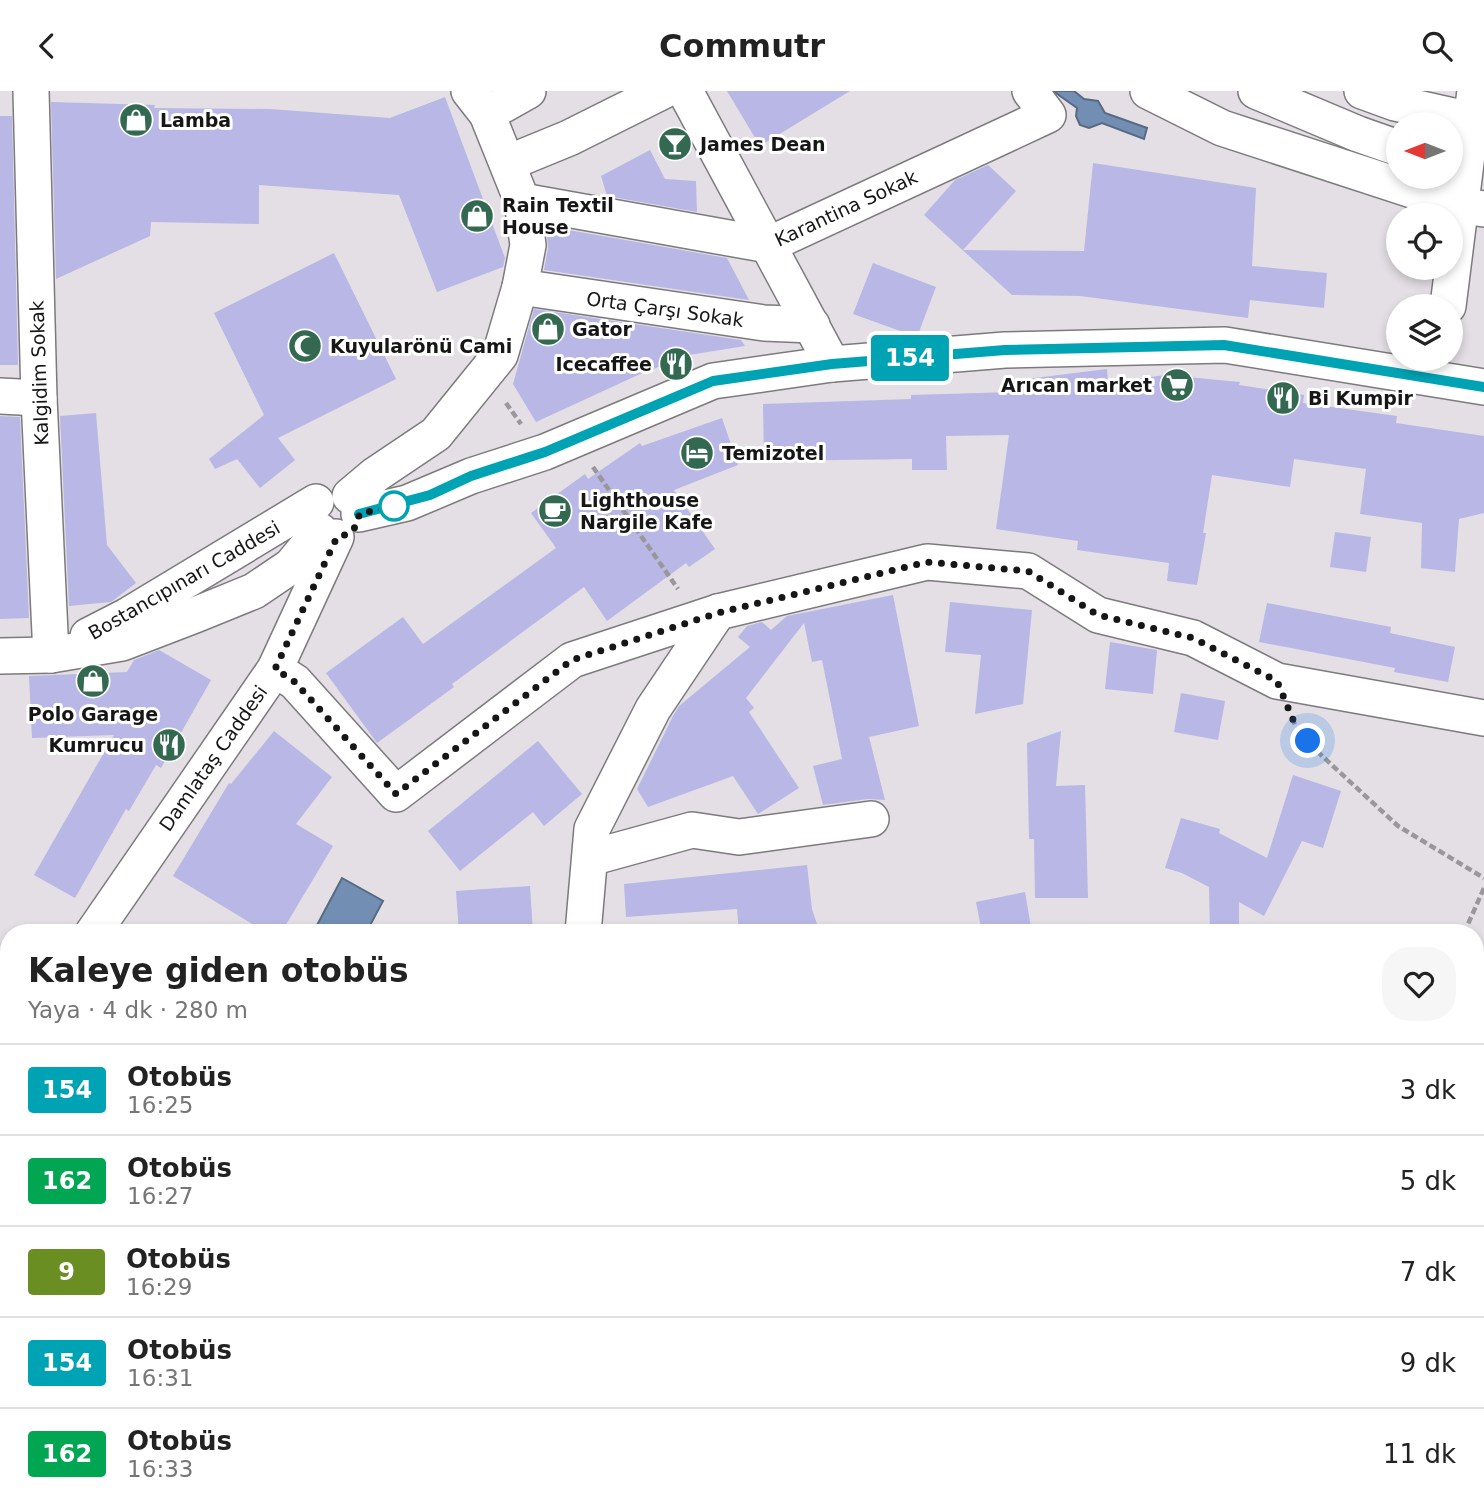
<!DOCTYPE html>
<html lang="tr">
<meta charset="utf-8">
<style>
:root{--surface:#fff;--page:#f6f6f6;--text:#222;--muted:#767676;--line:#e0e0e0}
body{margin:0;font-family:"DejaVu Sans",sans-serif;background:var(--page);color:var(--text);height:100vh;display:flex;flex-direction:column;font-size:26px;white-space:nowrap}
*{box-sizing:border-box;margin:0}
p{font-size:23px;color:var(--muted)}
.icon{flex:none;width:38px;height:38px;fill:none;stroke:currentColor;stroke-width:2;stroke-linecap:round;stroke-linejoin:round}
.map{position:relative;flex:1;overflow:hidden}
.sheet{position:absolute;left:0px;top:833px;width:1484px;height:588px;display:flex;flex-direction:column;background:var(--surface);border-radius:28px 28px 0 0;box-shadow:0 4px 10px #0003}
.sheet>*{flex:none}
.badge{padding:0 14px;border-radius:5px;font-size:24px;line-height:46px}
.needle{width:46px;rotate:270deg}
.buttons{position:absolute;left:1386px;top:21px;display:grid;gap:14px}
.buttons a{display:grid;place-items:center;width:77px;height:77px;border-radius:50%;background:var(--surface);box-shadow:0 4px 10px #0003;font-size:35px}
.you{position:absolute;width:35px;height:35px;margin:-18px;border:5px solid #fff;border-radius:50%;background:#1a73e8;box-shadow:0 0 0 10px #1a73e833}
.map>.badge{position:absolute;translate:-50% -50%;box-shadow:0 0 0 4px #fff}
.round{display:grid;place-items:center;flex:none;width:74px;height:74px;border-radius:28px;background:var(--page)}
.overview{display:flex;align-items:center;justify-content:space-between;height:119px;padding:0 28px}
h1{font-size:33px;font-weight:600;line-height:52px}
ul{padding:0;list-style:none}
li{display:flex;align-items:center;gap:21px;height:91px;padding:0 28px;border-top:2px solid var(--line)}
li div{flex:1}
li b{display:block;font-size:26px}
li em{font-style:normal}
li .badge{min-width:77px;font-weight:700;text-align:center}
header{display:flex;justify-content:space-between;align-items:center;height:91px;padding:0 28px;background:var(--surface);font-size:32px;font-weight:600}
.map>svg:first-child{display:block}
.water{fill:#728eb3;stroke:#576a84;stroke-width:2}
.building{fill:#b9b7e5}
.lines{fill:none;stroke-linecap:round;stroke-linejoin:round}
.minor-casing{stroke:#7d7a7e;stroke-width:38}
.path{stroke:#9a979a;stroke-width:4.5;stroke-dasharray:7 3.5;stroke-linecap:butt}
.minor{stroke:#fff;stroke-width:35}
.line-casing{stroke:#fff;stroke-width:16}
.line{stroke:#00a3b4;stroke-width:10}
.walk{stroke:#171617;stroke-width:7;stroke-dasharray:0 12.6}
.stop-dot{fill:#fff;stroke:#00a3b4;stroke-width:3.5}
.labels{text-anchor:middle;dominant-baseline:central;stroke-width:6;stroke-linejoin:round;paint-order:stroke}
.poi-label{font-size:19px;font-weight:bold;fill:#171617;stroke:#fff;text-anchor:start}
.street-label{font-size:19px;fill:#171617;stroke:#fff}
</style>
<header><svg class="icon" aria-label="back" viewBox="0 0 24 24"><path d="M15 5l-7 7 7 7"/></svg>Commutr<svg class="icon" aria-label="search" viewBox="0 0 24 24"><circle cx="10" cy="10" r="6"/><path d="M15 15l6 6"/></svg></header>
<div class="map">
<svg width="1484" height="1421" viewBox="0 0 1484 1421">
<rect width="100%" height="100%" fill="#e3dfe4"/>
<g class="water">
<path d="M 1053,0 L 1074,0 L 1084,8 L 1098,10 L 1105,22 L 1147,37 L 1144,48 L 1102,32 L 1089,37 L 1080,34 L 1076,25 L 1077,17 Z"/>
<path d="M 342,787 L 383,810 L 366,842 L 332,842 L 317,834 Z"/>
</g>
<g class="building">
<path d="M 727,0 L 850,0 L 760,55 Z"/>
<path d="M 445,6 L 505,167 L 503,176 L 437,201 L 399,104 L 259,94 L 259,133 L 151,131 L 150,145 L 56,188 L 51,11 L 155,14 L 154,17 L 270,18 L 390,27 Z"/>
<path d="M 0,25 L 12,25 L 18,274 L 0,274 Z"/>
<path d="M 650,59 L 665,88 L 696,90 L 697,121 L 607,105 L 601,85 Z"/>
<path d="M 1093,72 L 1256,97 L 1252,175 L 1327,182 L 1324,217 L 1250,209 L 1248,227 L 1080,205 L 1012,204 L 924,124 L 955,89 L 988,74 L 1016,100 L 963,159 L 1084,160 Z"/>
<path d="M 546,135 L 727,167 L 749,209 L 544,179 L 548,157 Z"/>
<path d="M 334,162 L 396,288 L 278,347 L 295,369 L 260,397 L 237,368 L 215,378 L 209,368 L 264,324 L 214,222 Z"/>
<path d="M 873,172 L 936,196 L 917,246 L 853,223 Z"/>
<path d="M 534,218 L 741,249 L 745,255 L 689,264 L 638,284 L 536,331 L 513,293 Z"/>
<path d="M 1107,278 L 1108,291 L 1166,284 L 1240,291 L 1239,294 L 1304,304 L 1303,312 L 1397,325 L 1396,332 L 1484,345 L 1484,422 L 1459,428 L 1455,481 L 1421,477 L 1422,432 L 1360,423 L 1366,378 L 1294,368 L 1290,396 L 1212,384 L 1203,442 L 1206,442 L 1197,494 L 1167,490 L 1169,472 L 1077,459 L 1078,450 L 996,438 L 1009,344 L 946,345 L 947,379 L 912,379 L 912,368 L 764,370 L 763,313 L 911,308 L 911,304 L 1012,301 L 1010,290 Z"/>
<path d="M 96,322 L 107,454 L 136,492 L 111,511 L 69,515 L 60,325 Z"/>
<path d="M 0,325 L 20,326 L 29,527 L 0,528 Z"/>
<path d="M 722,327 L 738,374 L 674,399 L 715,458 L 689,476 L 686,472 L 607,530 L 584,496 L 452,593 L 454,596 L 377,652 L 326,582 L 403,526 L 423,553 L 556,457 L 531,422 L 585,383 L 588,388 L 640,352 L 642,355 Z"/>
<path d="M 1335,441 L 1371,446 L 1366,481 L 1330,476 Z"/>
<path d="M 893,504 L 919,635 L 869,646 L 885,709 L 868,708 L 823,714 L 813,675 L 842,668 L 822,569 L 812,571 L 804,532 L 746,607 L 754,617 L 749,621 L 799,697 L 758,723 L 733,685 L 648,716 L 637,698 L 673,625 L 679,615 L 750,556 L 738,546 L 747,535 L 762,531 L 771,539 L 787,525 Z"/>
<path d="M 950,511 L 1032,519 L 1023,613 L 975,623 L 981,564 L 945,561 Z"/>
<path d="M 1267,512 L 1391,536 L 1390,542 L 1455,556 L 1448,591 L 1394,581 L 1395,577 L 1259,551 Z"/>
<path d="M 1110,551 L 1157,559 L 1153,603 L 1105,598 Z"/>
<path d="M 159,559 L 211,589 L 161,677 L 156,674 L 129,720 L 126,718 L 75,807 L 34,784 L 114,644 L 32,647 L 29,585 L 127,581 L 134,569 Z"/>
<path d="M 1181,602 L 1225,610 L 1218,649 L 1174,641 Z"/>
<path d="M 274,640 L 332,686 L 296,733 L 333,755 L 281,842 L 267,842 L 173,785 L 229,692 L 231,693 Z"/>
<path d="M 1061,640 L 1056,695 L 1085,694 L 1088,807 L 1035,807 L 1034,748 L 1029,748 L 1027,652 Z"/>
<path d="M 538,650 L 582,703 L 544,735 L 533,721 L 460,780 L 428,740 Z"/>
<path d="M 1293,684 L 1341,700 L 1323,757 L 1302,750 L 1264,825 L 1239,811 L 1239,842 L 1210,842 L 1209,796 L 1182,782 L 1165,777 L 1181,727 L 1220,738 L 1219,742 L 1267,767 Z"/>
<path d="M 807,774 L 812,818 L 820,842 L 739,842 L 737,818 L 626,826 L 624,793 Z"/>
<path d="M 530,795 L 533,842 L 459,842 L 456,800 Z"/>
<path d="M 1025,801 L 1032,842 L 982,842 L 976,811 Z"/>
</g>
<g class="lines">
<g class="minor-casing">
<g id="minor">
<path d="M 31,0 L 39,307 L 51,564"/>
<path d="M 685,0 L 832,273"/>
<path d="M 1148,0 L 1222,37 L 1461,115 L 1484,118"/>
<path d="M 1256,0 L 1358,43 L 1398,57"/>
<path d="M 1362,0 L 1395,12 L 1484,32"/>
<path d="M 487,23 L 528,0"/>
<path d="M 508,72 L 569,47 L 663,0"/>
<path d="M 522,110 L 768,154 L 1048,24 L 1030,0"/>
<path d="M 520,196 L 764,232 L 812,234"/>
<path d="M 1448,215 L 1475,0"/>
<path d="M 0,305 L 39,307"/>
<path d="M 350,405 L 375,384 L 436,343 L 500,264 L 520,196 L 528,154 L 522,110 L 487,23 L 469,0"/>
<path d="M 359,423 L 407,412 L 471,385 L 545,361 L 713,290 L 832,273 L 1005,259 L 1225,254 L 1484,296"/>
<path d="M 88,545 L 127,525 L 316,411"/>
<path d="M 0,565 L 51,564 L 122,552 L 195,524 L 254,500 L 291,475 L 320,440"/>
<path d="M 275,578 L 295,591 L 396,703 L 572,569 L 718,521 L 927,471 L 1028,480 L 1098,524 L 1193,547 L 1277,590 L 1484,627"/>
<path d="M 590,767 L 692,739 L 739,746 L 871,728"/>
<path d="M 93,842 L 275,578 L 336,446"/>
<path d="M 583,842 L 592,738 L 653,618 L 718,521"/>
<path d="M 0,1002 L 9,984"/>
<path d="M 1475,1218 L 1484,1219"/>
<path d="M 530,1421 L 532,1412"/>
<path d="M 644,1421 L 646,1412"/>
<path d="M 842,1421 L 846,1412"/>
<path d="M 1256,1421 L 1267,1412"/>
</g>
</g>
<g class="path">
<path d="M 506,312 L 521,333"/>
<path d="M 593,376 L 678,498"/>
<path d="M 1292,627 L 1296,636 L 1320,663 L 1398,735 L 1484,787"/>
<path d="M 1464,842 L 1484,797"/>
<path d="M 0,919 L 9,918"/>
</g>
<use href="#minor" class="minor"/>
</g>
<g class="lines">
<g class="line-casing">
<path id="line" d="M 359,423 L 430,404 L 471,385 L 545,361 L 713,290 L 832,273 L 1005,259 L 1224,254 L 1484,296"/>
</g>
<use href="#line" class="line"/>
<path class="walk" d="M 394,415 L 359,423 C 358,437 350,444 337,446 L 275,578 L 295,591 L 396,703 L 572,569 L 718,522 L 927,471 L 1028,480 L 1098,524 L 1193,547 L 1277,590 L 1296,636 L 1308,650"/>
</g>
<defs>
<g id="shop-disc" transform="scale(1.75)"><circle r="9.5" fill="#326950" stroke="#fff"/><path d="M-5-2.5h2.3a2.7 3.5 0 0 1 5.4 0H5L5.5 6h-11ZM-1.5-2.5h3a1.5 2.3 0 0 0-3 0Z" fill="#fff"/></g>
<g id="bar-disc" transform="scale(1.75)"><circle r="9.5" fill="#326950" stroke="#fff"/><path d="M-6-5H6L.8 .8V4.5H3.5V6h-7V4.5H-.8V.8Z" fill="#fff"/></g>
<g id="mosque-disc" transform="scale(1.75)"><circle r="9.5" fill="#326950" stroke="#fff"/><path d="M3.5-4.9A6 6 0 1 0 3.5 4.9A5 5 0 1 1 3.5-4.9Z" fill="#fff"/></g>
<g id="restaurant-disc" transform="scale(1.75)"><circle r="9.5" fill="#326950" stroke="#fff"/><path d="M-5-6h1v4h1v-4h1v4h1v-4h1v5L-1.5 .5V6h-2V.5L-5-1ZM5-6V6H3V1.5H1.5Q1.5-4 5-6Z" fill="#fff"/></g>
<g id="supermarket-disc" transform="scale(1.75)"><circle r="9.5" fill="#326950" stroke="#fff"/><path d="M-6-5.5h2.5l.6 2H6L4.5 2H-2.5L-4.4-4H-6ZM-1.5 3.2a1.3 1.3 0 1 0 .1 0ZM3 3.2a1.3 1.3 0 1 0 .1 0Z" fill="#fff"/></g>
<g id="hotel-disc" transform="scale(1.75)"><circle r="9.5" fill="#326950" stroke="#fff"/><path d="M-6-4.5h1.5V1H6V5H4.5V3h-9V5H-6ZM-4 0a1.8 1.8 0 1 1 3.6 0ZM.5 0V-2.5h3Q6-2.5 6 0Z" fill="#fff"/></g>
<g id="cafe-disc" transform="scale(1.75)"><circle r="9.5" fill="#326950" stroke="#fff"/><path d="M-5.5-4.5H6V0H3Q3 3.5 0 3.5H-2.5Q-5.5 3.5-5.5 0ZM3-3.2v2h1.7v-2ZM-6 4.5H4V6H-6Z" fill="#fff"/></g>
</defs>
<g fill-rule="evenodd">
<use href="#shop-disc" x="136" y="29"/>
<use href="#bar-disc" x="675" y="53"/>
<use href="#shop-disc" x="477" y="125"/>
<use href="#shop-disc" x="548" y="238"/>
<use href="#mosque-disc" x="305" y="255"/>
<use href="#restaurant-disc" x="676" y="273"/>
<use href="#supermarket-disc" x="1177" y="294"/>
<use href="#restaurant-disc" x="1283" y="307"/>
<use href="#hotel-disc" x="697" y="362"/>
<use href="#cafe-disc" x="555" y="420"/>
<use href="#shop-disc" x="93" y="590"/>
<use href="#restaurant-disc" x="169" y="654"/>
</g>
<circle class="stop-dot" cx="394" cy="415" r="14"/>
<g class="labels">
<g class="poi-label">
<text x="160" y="29">Lamba</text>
<text x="700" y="53">James Dean</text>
<text x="502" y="114">Rain Textil<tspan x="502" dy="22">House</tspan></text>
<text x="572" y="238">Gator</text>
<text x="330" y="255">Kuyularönü Cami</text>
<text x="652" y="273" text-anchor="end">Icecaffee</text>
<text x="1152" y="294" text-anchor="end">Arıcan market</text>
<text x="1308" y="307">Bi Kumpir</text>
<text x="722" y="362">Temizotel</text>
<text x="580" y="409">Lighthouse<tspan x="580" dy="22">Nargile Kafe</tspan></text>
<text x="93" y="623" text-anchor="middle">Polo Garage</text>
<text x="144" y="654" text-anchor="end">Kumrucu</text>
</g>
<g class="street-label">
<text transform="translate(846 117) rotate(-25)">Karantina Sokak</text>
<text transform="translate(665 218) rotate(8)">Orta Çarşı Sokak</text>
<text transform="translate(39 282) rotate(-92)">Kalgidim Sokak</text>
<text transform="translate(184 489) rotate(-30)">Bostancıpınarı Caddesi</text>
<text transform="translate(213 667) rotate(-55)">Damlataş Caddesi</text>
</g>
</g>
</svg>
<div class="buttons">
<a><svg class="needle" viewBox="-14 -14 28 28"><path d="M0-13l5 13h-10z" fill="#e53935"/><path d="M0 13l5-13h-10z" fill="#767676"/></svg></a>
<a><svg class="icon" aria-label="locate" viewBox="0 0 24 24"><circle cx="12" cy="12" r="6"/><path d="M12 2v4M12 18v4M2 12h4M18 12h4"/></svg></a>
<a><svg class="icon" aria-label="layers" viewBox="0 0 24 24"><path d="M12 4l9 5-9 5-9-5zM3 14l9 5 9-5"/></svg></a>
</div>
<div class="you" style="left:1308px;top:650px"></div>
<b class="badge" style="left:910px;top:267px;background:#00a3b4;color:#fff">154</b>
<section class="sheet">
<div class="overview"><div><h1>Kaleye giden otobüs</h1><p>Yaya · 4 dk · 280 m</p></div><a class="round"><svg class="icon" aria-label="heart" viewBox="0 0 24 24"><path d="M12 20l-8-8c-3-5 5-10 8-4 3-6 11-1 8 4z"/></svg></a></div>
<ul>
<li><span class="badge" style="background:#00a3b4;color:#fff">154</span><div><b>Otobüs</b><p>16:25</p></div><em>3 dk</em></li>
<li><span class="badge" style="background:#00a651;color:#fff">162</span><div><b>Otobüs</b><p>16:27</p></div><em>5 dk</em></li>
<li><span class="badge" style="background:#6b8e23;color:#fff">9</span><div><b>Otobüs</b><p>16:29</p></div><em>7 dk</em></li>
<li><span class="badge" style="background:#00a3b4;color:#fff">154</span><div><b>Otobüs</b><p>16:31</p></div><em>9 dk</em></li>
<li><span class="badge" style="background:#00a651;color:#fff">162</span><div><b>Otobüs</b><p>16:33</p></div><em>11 dk</em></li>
</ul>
</section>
</div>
